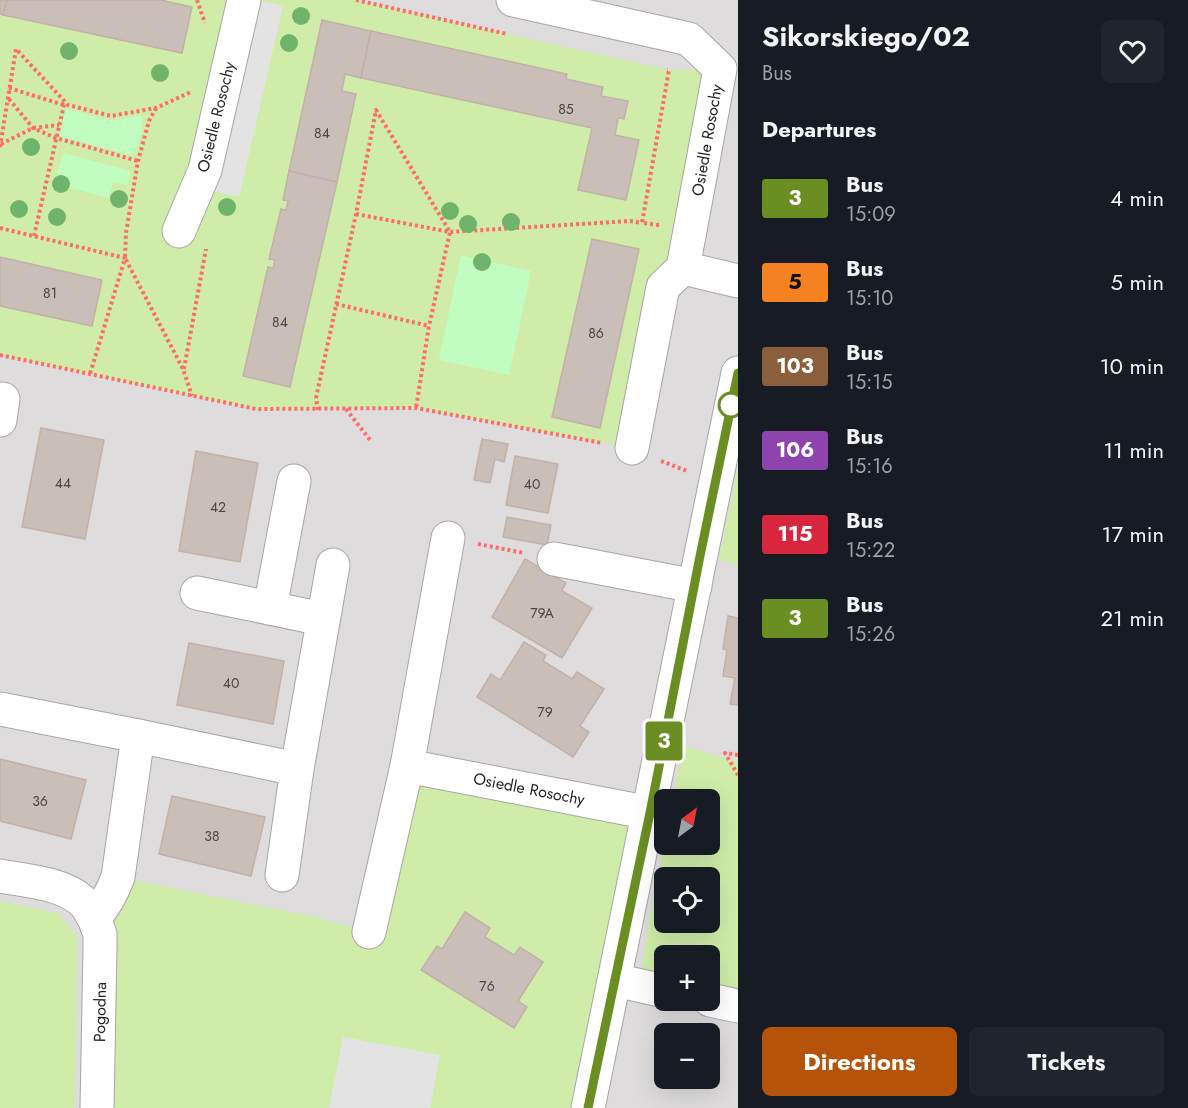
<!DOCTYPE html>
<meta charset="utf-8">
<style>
:root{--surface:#171b24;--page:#20242c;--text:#f1f3f6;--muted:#9ea1a6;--accent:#b45309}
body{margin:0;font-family:Jost,sans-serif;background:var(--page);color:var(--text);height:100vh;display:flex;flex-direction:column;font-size:22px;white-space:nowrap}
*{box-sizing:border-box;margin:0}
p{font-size:20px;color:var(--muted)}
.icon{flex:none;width:33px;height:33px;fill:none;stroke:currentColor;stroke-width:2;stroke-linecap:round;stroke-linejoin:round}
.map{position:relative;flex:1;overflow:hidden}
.sheet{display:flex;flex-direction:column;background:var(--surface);width:450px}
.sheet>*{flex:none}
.badge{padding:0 12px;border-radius:4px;font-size:21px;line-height:39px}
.needle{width:39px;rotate:32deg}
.tools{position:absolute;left:654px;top:789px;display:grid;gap:12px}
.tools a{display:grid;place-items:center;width:66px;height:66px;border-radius:9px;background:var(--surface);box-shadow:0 6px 24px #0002;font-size:30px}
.map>.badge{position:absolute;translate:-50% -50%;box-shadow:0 0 0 3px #fff}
h2{padding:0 24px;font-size:22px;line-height:54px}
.round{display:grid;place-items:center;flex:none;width:63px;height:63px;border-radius:9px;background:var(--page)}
.overview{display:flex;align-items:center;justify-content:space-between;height:102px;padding:0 24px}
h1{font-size:28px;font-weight:700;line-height:45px}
.action{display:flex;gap:12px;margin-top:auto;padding:12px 24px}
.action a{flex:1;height:69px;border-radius:9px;background:var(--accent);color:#fff;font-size:24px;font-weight:700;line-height:69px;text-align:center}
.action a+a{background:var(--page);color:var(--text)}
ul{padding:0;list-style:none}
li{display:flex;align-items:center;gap:18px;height:84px;padding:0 24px}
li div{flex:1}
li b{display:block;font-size:22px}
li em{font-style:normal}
li .badge{min-width:66px;font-weight:700;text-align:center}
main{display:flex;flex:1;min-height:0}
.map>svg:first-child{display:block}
.residential{fill:#dedcdc;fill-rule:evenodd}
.grass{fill:#cfeda9;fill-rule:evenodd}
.park{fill:#c1fcc1}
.parking{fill:#e3e3e3}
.building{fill:#c9beb8;stroke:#c3b1a7;stroke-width:1.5}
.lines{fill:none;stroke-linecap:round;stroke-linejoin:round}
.minor-casing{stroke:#a6a6a6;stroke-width:35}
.path{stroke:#ff6c68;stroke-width:4;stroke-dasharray:3 3;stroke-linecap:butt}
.minor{stroke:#fff;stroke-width:33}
.tree{fill:#70b36b}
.line-casing{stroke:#fff;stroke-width:14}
.line{stroke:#6b8e23;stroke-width:9}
.stop-dot{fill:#fff;stroke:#6b8e23;stroke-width:3}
.labels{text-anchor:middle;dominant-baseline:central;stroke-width:5;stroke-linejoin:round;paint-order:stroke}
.number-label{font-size:14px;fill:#4a4745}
.street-label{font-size:16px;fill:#1f1f1f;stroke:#fff}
</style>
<main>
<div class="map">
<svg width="738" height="1108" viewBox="0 0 738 1108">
<rect width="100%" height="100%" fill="#f1ece5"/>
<path class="residential" d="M 0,0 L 738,0 L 738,1108 L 0,1108 ZM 664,800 L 710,800 L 710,844 L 664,844 ZM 664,878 L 710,878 L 710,922 L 664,922 ZM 664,956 L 710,956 L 710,1000 L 664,1000 ZM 664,1034 L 710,1034 L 710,1078 L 664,1078 Z"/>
<g class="grass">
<path d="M 0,0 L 356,0 L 669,70 L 720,69 L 632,448 L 416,408 L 256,409 L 0,355 Z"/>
<path d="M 738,468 L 738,565 L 719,560 Z"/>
<path d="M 683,746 L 738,762 L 738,1006 L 710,1000 L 710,956 L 664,956 L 664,991 L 638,985 L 664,843 L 664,844 L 710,844 L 710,800 L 673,799 ZM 664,878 L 710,878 L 710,922 L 664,922 Z"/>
<path d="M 407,766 L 650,813 L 588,1108 L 97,1108 L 103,908 L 118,877 L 315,917 L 368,932 Z"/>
<path d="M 0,901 L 58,913 L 77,936 L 75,1108 L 0,1108 Z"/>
</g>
<g class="park">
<path d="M 66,109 L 112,121 L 141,115 C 144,127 141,145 131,155 L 59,136 Z"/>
<path d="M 63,153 L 131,171 L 127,185 L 113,182 L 109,198 L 55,184 Z"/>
<path d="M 461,255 L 531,271 L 509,375 L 439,360 Z"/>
</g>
<g class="parking">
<path d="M 257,0 L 283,6 L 239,197 L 191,186 Z"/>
<path d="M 343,1037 L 440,1055 L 430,1108 L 329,1108 Z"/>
</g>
<g class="building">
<path d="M 0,0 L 7,0 L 3,15 L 0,14 Z"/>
<path d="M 7,0 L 161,0 L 192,7 L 182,53 L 3,15 Z"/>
<path d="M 322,20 L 371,31 L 361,78 L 345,74 L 342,91 L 356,94 L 337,182 L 289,171 Z"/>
<path d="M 371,31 L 567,74 L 566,79 L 603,87 L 601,96 L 628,101 L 624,119 L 618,118 L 615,135 L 639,140 L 626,200 L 578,190 L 592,128 L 361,78 Z"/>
<path d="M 289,171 L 337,182 L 290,387 L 243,376 L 268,267 L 273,268 L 275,260 L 269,259 L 281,209 L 286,210 L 288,201 L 283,200 Z"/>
<path d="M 592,239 L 639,249 L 600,428 L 552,417 Z"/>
<path d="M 0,257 L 102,280 L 92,326 L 0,306 Z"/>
<path d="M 41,428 L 104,440 L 85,539 L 22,527 Z"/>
<path d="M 482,439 L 508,444 L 504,462 L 495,459 L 490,483 L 474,480 Z"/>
<path d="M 196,451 L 258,463 L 240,562 L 179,551 Z"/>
<path d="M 515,456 L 558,464 L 548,513 L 506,505 Z"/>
<path d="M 507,517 L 551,525 L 547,545 L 503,537 Z"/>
<path d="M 525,559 L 566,583 L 562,591 L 592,608 L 562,658 L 492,617 Z"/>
<path d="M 728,616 L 738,618 L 738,705 L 730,704 L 735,678 L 723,676 L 727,650 L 723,649 Z"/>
<path d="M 524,642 L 546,655 L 543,661 L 572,679 L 577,672 L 604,689 L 580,726 L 589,732 L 573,757 L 477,697 L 491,674 L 500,680 Z"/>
<path d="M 189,643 L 284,661 L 273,724 L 177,705 Z"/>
<path d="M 0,759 L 86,780 L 71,839 L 0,821 Z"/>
<path d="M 172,796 L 265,817 L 251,876 L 159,854 Z"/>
<path d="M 465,912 L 490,928 L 485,937 L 514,955 L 520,947 L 543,962 L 518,1001 L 527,1007 L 514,1028 L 421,970 L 437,946 L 442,949 Z"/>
</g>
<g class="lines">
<g class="minor-casing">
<g id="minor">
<path d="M 513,0 L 689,39 L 720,69 L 683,268 L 738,281"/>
<path d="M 179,231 L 205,170 L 244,0"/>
<path d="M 0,420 L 3,399"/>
<path d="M 632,448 L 663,287 L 683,268"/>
<path d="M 554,559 L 695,586"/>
<path d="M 197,593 L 323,619"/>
<path d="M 270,608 L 294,481"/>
<path d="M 0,709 L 138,736 L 118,877 C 112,893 106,905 94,918 L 100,934 L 100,949 L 97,1108"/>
<path d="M 138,736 L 297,769"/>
<path d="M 407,766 L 650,813"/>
<path d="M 282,875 L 297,769 L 333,565"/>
<path d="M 0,876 C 27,881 67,883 86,905 C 89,909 91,914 94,918"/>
<path d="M 369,932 L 407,766 L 448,538"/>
<path d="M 615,980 L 664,991"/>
<path d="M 710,1000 L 738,1006"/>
<path d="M 588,1108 C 640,863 689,618 738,373"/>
</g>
</g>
<g class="path">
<path d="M 197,0 L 205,23"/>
<path d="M 356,0 L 507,34"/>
<path d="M 9,88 L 64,105"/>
<path d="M 9,99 L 33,128 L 56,138 L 138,161"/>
<path d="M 156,108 L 149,121 L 138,161 L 126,233 L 125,258 L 183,369 L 192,396"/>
<path d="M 1,144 L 33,128 L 59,125"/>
<path d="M 0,147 L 16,49 L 68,105 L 111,116 L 156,108 L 191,92"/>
<path d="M 356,214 L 450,232 L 630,221 L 642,223"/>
<path d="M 659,225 L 642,223 L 669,70 L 667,70"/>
<path d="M 0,228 L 125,258 L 90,374"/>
<path d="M 34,236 L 64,105 L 67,105"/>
<path d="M 336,304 L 429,326"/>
<path d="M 0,355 L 256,409 L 416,408 L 602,443"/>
<path d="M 184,369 L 206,249"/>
<path d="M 346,409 L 370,440"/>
<path d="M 318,410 L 316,398 L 356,214 L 376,110 L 450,232 L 429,326 L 416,408"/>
<path d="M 661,461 L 687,471"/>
<path d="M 478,544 L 524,553"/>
<path d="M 738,755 L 725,753 L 738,775"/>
</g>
<use href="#minor" class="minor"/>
</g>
<g class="tree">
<circle cx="301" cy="16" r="9"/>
<circle cx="289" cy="43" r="9"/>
<circle cx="69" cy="51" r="9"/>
<circle cx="160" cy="73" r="9"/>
<circle cx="31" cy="147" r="9"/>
<circle cx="61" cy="184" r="9"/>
<circle cx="119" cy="199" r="9"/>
<circle cx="227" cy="207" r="9"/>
<circle cx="19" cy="209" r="9"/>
<circle cx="450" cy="211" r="9"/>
<circle cx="57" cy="217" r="9"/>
<circle cx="511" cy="222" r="9"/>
<circle cx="468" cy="224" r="9"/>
<circle cx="482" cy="262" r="9"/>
</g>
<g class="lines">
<g class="line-casing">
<path id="line" d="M 588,1108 L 650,813 L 700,556 L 738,373"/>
</g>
<use href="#line" class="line"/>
</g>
<circle class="stop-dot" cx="731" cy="405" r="12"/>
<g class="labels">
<g class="number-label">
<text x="566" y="109">85</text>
<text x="322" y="133">84</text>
<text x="50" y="293">81</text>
<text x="280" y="322">84</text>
<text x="596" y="333">86</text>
<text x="63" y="483">44</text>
<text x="532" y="484">40</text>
<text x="218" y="507">42</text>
<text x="542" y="613">79A</text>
<text x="231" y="683">40</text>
<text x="545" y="712">79</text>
<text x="40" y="801">36</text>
<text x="212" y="836">38</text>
<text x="487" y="986">76</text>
</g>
<g class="street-label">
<text transform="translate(216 117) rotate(-76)">Osiedle Rosochy</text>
<text transform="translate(707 140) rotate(-80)">Osiedle Rosochy</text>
<text transform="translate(529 789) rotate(11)">Osiedle Rosochy</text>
<text transform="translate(100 1012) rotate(-89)">Pogodna</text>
</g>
</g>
</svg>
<div class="tools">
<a><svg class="needle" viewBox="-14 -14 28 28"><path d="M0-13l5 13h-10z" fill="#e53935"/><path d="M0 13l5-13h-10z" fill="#9ea1a6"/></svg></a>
<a><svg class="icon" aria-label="locate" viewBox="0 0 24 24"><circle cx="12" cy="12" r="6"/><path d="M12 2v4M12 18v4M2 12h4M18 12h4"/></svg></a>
<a>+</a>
<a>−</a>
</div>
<b class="badge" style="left:664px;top:741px;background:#6b8e23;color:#fff">3</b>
</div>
<section class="sheet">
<div class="overview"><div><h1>Sikorskiego/02</h1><p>Bus</p></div><a class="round"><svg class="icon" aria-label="heart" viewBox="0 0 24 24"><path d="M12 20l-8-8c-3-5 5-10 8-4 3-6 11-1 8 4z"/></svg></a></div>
<h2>Departures</h2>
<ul>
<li><span class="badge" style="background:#6b8e23;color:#fff">3</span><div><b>Bus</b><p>15:09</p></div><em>4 min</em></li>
<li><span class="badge" style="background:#f58220;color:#111">5</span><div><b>Bus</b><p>15:10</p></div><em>5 min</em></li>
<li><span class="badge" style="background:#8b5e3c;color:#fff">103</span><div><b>Bus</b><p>15:15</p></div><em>10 min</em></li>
<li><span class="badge" style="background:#8e44ad;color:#fff">106</span><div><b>Bus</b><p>15:16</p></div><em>11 min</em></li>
<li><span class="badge" style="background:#d7263d;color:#fff">115</span><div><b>Bus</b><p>15:22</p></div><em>17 min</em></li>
<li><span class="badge" style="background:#6b8e23;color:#fff">3</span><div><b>Bus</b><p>15:26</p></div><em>21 min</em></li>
</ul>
<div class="action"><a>Directions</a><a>Tickets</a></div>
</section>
</main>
